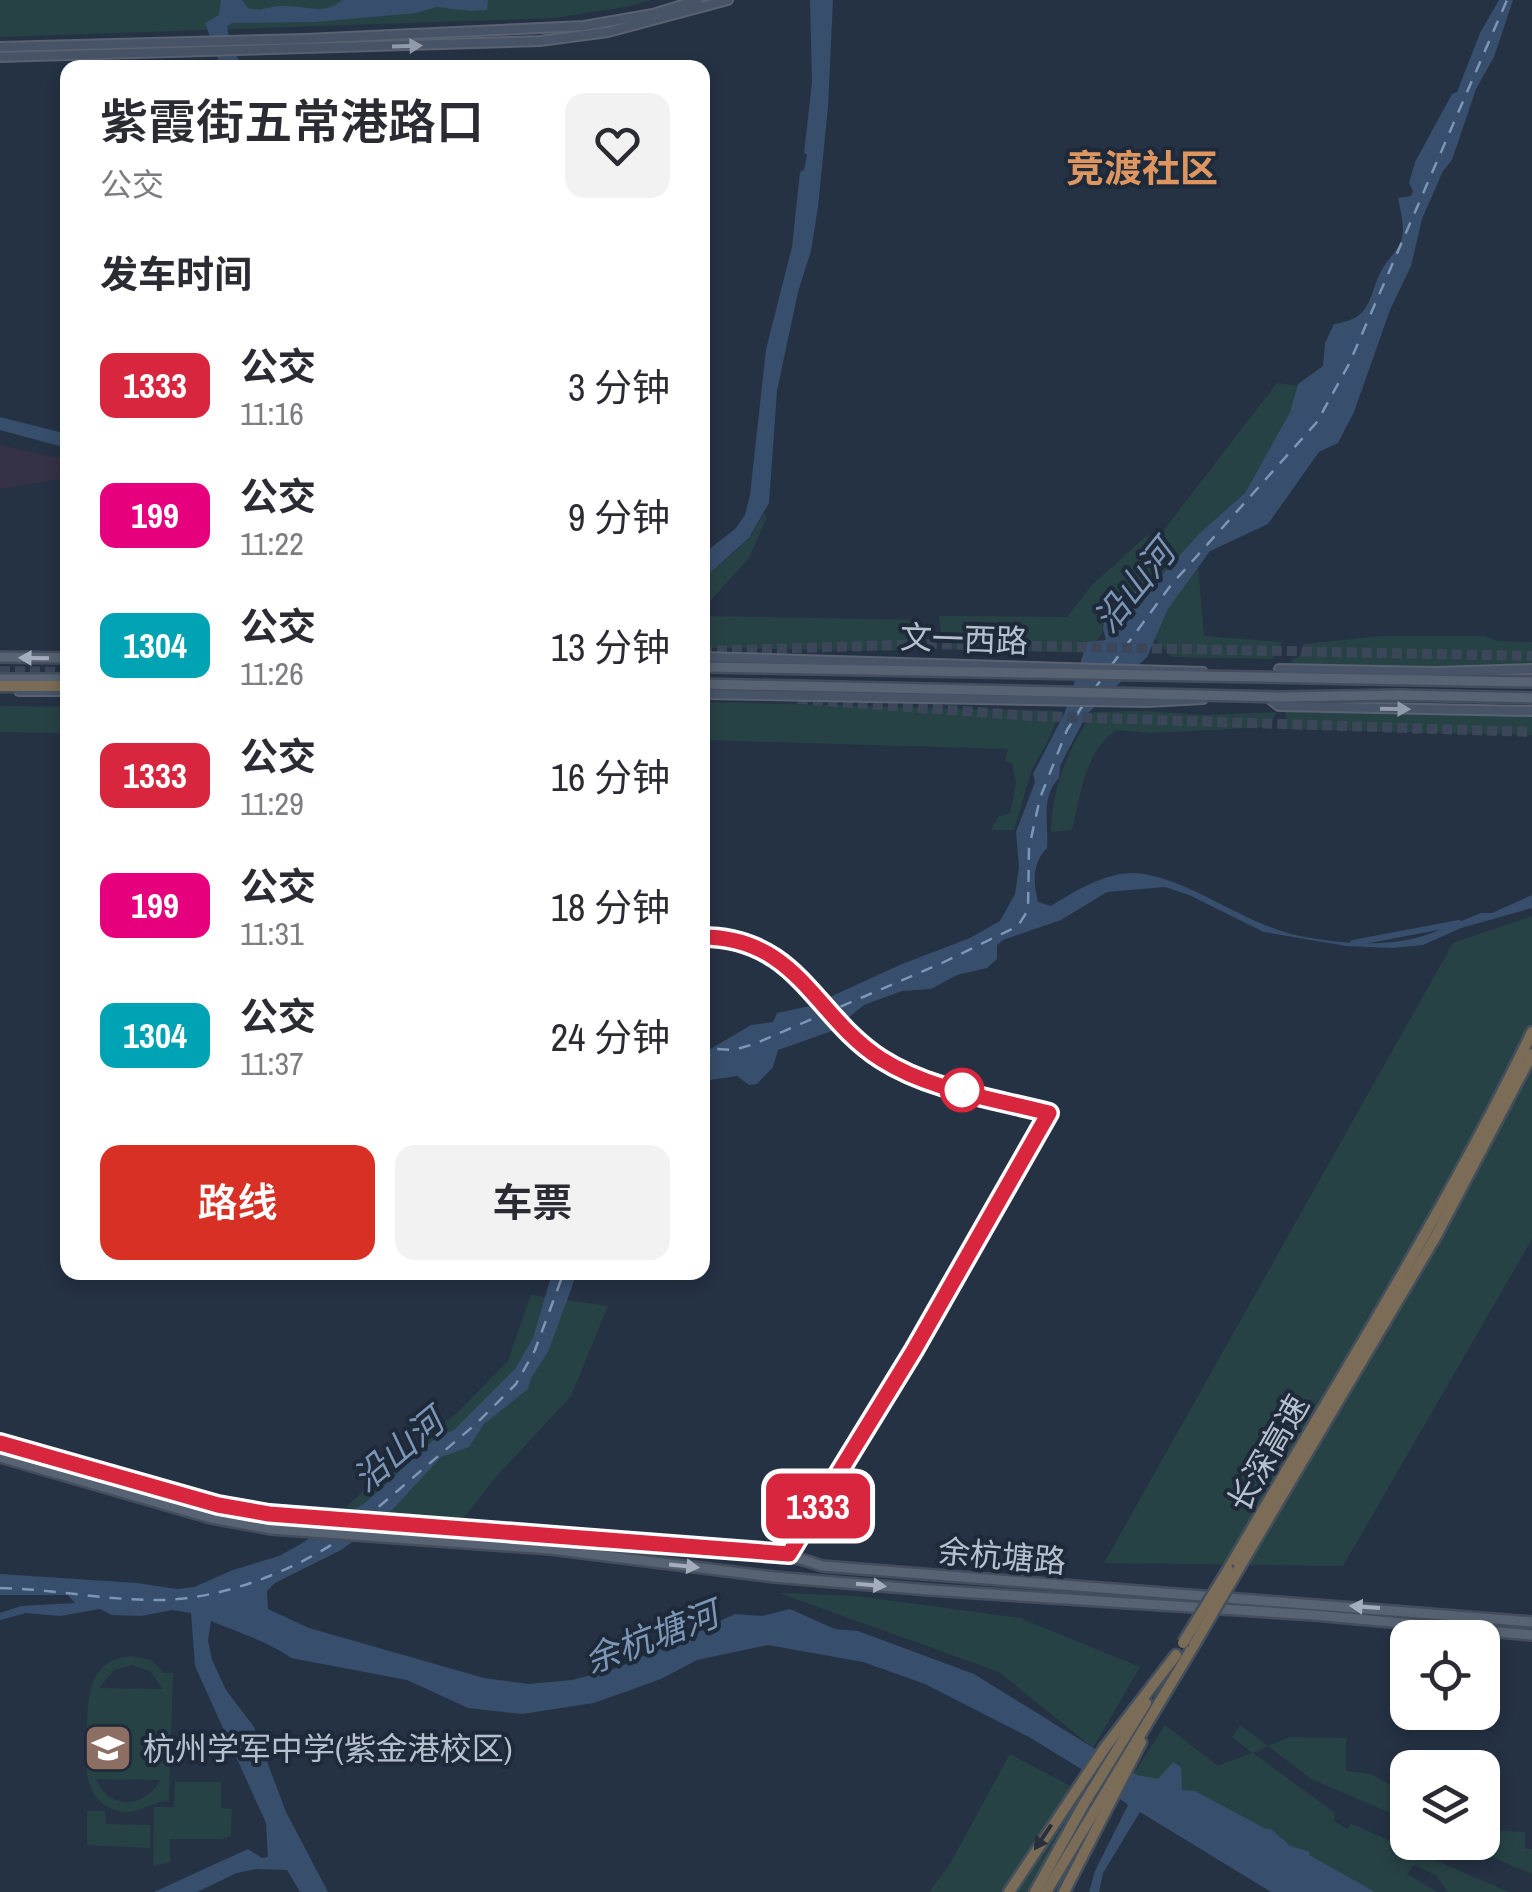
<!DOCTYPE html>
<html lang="zh">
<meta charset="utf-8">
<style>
:root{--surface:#fff;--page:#f2f2f3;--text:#2b2b33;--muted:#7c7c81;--accent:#d93025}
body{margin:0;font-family:"Archivo Narrow","Noto Sans SC",sans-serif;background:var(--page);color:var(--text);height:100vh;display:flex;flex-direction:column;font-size:38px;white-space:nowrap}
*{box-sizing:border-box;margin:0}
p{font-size:32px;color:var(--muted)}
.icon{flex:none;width:55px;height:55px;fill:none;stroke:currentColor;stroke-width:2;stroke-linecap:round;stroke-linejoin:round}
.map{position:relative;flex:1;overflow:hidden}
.side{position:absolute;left:60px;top:60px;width:650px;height:1220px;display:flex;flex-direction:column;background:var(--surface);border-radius:20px;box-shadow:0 5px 15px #0003}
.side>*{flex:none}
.badge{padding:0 20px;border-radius:15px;font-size:35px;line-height:65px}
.controls{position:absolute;left:1390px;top:1620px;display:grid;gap:20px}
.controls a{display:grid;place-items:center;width:110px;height:110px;border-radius:20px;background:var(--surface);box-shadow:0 5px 15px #0003;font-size:50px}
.map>.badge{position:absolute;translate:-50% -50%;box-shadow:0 0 0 5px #fff}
h2{padding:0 40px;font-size:38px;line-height:90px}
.round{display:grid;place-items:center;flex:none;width:105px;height:105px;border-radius:20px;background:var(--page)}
.overview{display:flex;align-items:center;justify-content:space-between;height:170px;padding:0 40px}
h1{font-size:48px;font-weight:600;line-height:75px}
.cta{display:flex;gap:20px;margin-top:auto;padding:20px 40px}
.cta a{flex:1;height:115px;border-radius:20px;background:var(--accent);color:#fff;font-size:40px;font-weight:600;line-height:115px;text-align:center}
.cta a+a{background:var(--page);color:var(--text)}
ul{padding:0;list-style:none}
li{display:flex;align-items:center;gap:30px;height:130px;padding:0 40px}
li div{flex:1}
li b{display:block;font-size:38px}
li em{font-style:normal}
li .badge{min-width:110px;font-weight:700;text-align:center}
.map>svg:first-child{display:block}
.medical{fill:#343244}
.green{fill:#274245;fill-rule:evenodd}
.water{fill:#374e6c}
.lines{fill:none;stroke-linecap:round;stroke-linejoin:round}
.canal{stroke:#374e6c;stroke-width:6}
.ferry{stroke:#7c96b6;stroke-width:2.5;stroke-dasharray:12 10;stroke-linecap:butt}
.highway-tunnel{stroke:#3b4759;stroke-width:10;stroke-dasharray:10 5;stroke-linecap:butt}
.secondary-casing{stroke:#586271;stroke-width:12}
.primary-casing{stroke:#434d5d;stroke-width:14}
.highway-casing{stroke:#444f5e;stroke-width:15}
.secondary{stroke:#475367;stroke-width:8}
.primary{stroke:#576373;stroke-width:9}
.highway{stroke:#7a6c56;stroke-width:10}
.highway-bridge-casing{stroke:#444f5e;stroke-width:15;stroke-linecap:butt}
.highway-bridge{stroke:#7a6c56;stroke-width:10}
.oneway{fill:#909aa9}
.oneway2{fill:#a4adbb}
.oneway3{fill:#27303c}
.line-casing{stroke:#fff;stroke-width:22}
.line{stroke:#d7263d;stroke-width:15}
.stop-dot{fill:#fff;stroke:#d7263d;stroke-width:5}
.labels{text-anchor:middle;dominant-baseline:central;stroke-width:8;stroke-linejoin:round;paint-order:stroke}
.street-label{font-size:32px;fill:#b7c0cd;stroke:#1e2939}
.poi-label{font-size:32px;fill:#b7c0cd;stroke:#1e2939;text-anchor:start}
.water-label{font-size:35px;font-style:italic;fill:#7c96b6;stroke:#1e2939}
.quarter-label{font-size:38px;font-weight:bold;fill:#de9661;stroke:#1e2939}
</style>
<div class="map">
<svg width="1532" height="1892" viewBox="0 0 1532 1892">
<rect width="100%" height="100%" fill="#253244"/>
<path class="medical" d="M 0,445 L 67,460 L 67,478 L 0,489 Z"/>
<g class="green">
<path d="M 0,0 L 652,0 L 626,7 L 554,18 L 0,37 Z"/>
<path d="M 1277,383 L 1298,386 L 1290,412 L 1245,493 L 1200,534 L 1151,587 L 1123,594 L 1108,590 L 1102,633 L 1086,653 L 943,649 L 939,616 L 1067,617 L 1092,585 L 1145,537 L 1160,535 Z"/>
<path d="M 765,512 L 766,519 L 749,558 L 703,609 L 703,579 L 749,539 Z"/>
<path d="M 1198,566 L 1204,636 L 1282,642 L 1273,659 L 1172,657 L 1155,639 L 1168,609 Z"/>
<path d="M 703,616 L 920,620 L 916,651 L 703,648 Z"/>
<path d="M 1382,636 L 1485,636 L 1497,641 L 1532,642 L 1532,664 L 1452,667 L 1291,664 L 1293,659 L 1298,658 L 1304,644 Z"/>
<path d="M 703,702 L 1061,711 L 1046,745 L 1032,769 L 1014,830 L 991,830 L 998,817 L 1010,813 L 1016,784 L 1012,763 L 1005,761 L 1008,749 L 703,740 Z"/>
<path d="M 0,706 L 67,707 L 67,733 L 0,732 Z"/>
<path d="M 1145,711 L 1206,715 L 1276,712 L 1270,727 L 1150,733 L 1116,730 C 1084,753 1081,794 1072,830 L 1051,832 C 1052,788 1068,747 1094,712 Z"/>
<path d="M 1286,712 L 1532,716 L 1532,735 L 1286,729 Z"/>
<path d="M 1532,916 L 1532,1239 L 1343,1566 L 1104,1563 L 1453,943 Z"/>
<path d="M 531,1295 L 608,1306 L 571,1396 L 494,1479 L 461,1522 L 340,1513 L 381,1474 L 457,1413 L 508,1361 Z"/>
<path d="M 779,1593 L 857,1596 L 1020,1618 L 1140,1667 L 1093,1748 L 999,1672 Z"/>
<path d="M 131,1656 L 151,1660 L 164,1673 L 173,1673 L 169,1801 C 151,1801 138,1816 118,1811 C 81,1801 86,1762 87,1732 C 88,1698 87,1660 131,1656 ZM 132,1665 L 150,1671 L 163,1689 L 99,1688 L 114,1670 ZM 96,1779 L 159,1780 L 160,1781 C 144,1809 109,1810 96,1779 Z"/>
<path d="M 1165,1725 L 1218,1766 L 1252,1753 L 1232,1737 L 1240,1725 L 1268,1746 L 1290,1737 L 1346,1738 L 1346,1771 L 1371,1774 L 1407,1794 L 1407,1820 L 1311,1779 L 1268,1746 L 1253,1753 L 1335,1813 L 1334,1821 L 1347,1829 L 1351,1824 L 1509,1892 L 1448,1892 L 1437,1876 L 1414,1865 L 1407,1874 L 1437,1892 L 1272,1892 L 1118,1798 Z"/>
<path d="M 1010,1754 L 1089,1796 L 1032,1892 L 929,1892 L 950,1864 Z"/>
<path d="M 175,1782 L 221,1782 L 221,1808 L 232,1809 L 231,1836 L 223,1839 L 170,1839 L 170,1862 L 153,1866 L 154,1807 L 174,1807 Z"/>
<path d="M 87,1811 L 105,1811 L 106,1824 L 150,1825 L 150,1848 L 87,1845 Z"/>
<path d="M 1483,1830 L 1525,1832 L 1525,1849 L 1532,1849 L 1532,1874 L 1459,1843 L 1482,1842 Z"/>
</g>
<g class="water">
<path d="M 221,0 L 242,0 L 248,8 C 261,12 267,7 279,6 C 302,4 323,17 342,0 L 488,0 L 487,10 L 470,11 L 437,7 L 416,13 L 316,22 L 232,23 L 227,26 C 229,41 235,56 244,67 L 221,67 L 205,23 L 219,15 Z"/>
<path d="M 810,0 L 833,0 L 828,107 L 818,207 L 811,251 L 798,292 L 777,391 L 769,503 L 749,538 L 703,579 L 703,554 L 735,529 L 745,515 L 750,495 L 766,349 L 792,247 L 800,172 L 804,170 L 807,155 L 804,153 L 812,82 Z"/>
<path d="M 1499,0 L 1513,0 L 1494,57 L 1476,89 L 1452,160 L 1443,171 L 1422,219 L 1411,266 L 1390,310 L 1354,412 L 1338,443 L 1319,452 L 1268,524 L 1210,551 L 1168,609 L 1147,657 L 1087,714 L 1060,766 L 1059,778 C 1040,798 1049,823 1047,848 C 1032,863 1033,882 1038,902 L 1051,906 C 1076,890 1113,868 1144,874 C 1197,883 1243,924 1300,936 C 1335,943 1381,947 1416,938 C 1438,932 1460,921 1481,913 L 1492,913 L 1532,895 L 1532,908 L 1461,928 L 1423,945 L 1392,948 L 1346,946 L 1264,932 L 1189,895 L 1165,887 L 1107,892 L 1061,920 L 1003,940 L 997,945 L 997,959 L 987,968 L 957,975 L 931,989 L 902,991 L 864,1005 L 832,1031 L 778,1050 L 773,1067 L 757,1084 L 749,1085 L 737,1076 L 703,1081 L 702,1054 L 751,1025 L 773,1022 L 777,1013 L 810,1006 L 902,964 L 970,938 L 1000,921 L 1015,894 L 1019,867 L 1016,832 L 1035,782 L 1033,774 L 1065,712 L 1087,642 L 1106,640 L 1103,629 L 1108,590 L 1123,594 L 1151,587 L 1200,533 L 1245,493 L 1290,412 L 1298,384 L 1323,366 L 1325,343 L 1334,324 C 1377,318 1366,293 1386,263 C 1392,255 1400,248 1402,237 C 1405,225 1400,210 1398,198 L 1411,196 L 1413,191 L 1409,183 L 1415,162 L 1452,94 L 1457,92 L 1480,33 Z"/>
<path d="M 0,417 L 67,434 L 67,448 L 0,430 Z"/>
<path d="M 552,1273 L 577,1273 L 548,1352 L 531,1378 L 528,1389 L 484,1424 L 469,1447 L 441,1457 L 393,1509 L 343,1549 L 275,1583 L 267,1591 L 268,1609 L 309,1628 L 484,1678 L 529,1684 L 572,1680 L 617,1668 L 735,1614 L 762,1616 L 790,1609 L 835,1629 L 858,1631 L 974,1674 L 1137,1775 L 1158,1779 L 1173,1762 L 1181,1767 L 1182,1790 L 1195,1791 L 1266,1829 L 1271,1829 L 1290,1846 L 1310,1852 L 1309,1855 L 1375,1892 L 1271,1892 L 1140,1812 L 1103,1873 L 1099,1892 L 1089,1892 L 1095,1871 L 1128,1805 L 1086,1772 L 1029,1737 L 925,1684 L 863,1662 L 768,1645 L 697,1660 L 661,1679 L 594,1703 L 522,1714 L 468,1708 L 407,1680 L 291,1658 C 271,1643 235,1631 211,1621 L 208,1640 L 212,1660 L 226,1690 L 254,1727 L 286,1812 L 328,1892 L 300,1892 L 287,1870 L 256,1869 L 237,1873 L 197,1892 L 154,1892 L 248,1849 L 262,1858 L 268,1857 L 266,1823 L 195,1666 L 191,1613 L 172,1610 L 141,1616 L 112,1615 L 100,1609 L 60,1616 L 26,1613 L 0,1620 L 0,1613 L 21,1606 L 75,1603 L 68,1595 L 0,1595 L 0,1574 L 137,1583 L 177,1589 L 194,1587 L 233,1570 L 279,1556 L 299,1545 L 366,1502 L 437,1437 L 454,1430 L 515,1369 L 533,1338 Z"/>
</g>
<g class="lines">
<path class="canal" d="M 1353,943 L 1459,923"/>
<g class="ferry">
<path d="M 1111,666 L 1171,585 L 1317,422 L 1349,364 L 1507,0"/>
<path d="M 1093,691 L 1103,677"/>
<path d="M 702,1064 L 715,1049 L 734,1050 L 754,1044 L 942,963 L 1018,926 L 1028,910 L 1029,848 L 1040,798 L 1067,730 L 1083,705"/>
<path d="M 362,1521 L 477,1423 L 516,1384 L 535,1350 L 564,1272"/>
<path d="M 0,1588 C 54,1589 109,1601 163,1600 C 225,1598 294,1571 345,1536"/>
</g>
<g class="highway-tunnel">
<path d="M 702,651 L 933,644 L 1532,656"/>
<path d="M 0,671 L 68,672"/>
<path d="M 798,699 L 1032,716 L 1532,732"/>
</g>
<g class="secondary-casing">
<g id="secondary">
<path d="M 0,47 L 305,39 L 584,26 L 653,14 L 698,0"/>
<path d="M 0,57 L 540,41 L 608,32 L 728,0"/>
<path d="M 702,657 L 1203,672"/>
<path d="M 1279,669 L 1435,672 L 1532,669"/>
<path d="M 19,691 L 68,691"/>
<path d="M 702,694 L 1147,702 L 1203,699"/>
<path d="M 1266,696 L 1279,706 L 1532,711"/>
</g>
</g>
<g class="primary-casing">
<g id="primary">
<path d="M 0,657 L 68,658"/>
<path d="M 702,667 L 1532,682"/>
<path d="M 0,679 L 68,679"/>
<path d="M 702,684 L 1282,697 L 1399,695 L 1532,698"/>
<path d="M 0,1443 C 105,1473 208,1509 317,1520 C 433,1531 549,1533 665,1543 C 718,1548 772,1547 822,1566 L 1532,1622"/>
<path d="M 0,1457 L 211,1518 L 271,1529 L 550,1549 L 774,1577 L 929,1590 L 1314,1615 L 1532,1635"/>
</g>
</g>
<g class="highway-casing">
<g id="highway">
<path d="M 0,686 L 68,686"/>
<path d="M 1239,1568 L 1436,1236 L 1532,1054"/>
<path d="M 1228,1570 C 1331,1392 1442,1218 1532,1032"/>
<path d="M 1009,1892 L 1106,1746 L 1176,1655"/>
<path d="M 1035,1892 L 1085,1802 L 1146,1703"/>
<path d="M 1046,1892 L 1194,1645"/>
<path d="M 1064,1892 L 1141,1742"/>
</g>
</g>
<use href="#secondary" class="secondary"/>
<use href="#primary" class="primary"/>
<use href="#highway" class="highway"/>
<g class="highway-bridge-casing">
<g id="highway-bridge">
<path d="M 1183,1643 L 1228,1570"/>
<path d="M 1194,1645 L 1239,1568"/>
</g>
</g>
<use href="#highway-bridge" class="highway-bridge"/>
</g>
<defs><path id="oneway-solid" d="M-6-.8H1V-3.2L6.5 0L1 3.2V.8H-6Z" transform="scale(2.5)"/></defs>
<g class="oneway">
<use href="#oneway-solid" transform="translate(407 46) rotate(-2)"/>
<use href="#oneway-solid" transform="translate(1395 709) rotate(1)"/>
</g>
<g class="oneway2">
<use href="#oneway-solid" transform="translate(34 658) rotate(-179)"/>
<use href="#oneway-solid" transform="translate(684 1566) rotate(6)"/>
<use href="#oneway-solid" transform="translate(871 1585) rotate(5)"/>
<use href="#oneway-solid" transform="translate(1365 1607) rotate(-176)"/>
</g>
<use class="oneway3" href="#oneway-solid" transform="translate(1043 1837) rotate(124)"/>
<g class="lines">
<g class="line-casing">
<path id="line" d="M 0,1443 L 218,1505 L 269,1514 L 789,1554 L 914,1350 L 1049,1113 C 995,1099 929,1090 881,1059 C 815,1017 798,937 702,937"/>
</g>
<use href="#line" class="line"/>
</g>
<defs>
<g id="school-square" transform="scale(2.5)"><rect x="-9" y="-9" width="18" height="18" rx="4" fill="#8d6e63" stroke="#1e2939"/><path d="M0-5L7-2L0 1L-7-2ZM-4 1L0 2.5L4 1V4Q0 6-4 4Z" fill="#fff"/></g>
</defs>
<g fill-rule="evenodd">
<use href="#school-square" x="108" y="1748"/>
</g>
<circle class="stop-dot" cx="962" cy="1090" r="20"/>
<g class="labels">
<g class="street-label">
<text transform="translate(964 639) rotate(2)">文一西路</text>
<text transform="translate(1268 1453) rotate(-60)">长深高速</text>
<text transform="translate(1002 1556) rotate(5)">余杭塘路</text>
</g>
<g class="poi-label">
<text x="143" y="1748">杭州学军中学(紫金港校区)</text>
</g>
<g class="water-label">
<text transform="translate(1134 586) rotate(-51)">沿山河</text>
<text transform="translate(398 1450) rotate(-40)">沿山河</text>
<text transform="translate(651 1637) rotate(-21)">余杭塘河</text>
</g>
<g class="quarter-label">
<text x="1142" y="168">竞渡社区</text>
</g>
</g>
</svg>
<div class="controls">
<a><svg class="icon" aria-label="locate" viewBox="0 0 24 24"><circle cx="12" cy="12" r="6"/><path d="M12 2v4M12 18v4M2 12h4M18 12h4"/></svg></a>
<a><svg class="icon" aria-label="layers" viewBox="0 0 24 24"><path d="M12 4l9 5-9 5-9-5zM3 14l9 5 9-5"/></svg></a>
</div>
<b class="badge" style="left:818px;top:1506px;background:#d7263d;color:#fff">1333</b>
<section class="side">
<div class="overview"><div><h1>紫霞街五常港路口</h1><p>公交</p></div><a class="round"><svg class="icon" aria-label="heart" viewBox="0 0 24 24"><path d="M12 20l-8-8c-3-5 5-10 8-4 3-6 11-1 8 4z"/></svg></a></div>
<h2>发车时间</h2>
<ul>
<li><span class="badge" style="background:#d7263d;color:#fff">1333</span><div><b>公交</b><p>11:16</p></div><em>3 分钟</em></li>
<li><span class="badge" style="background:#e6007e;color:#fff">199</span><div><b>公交</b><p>11:22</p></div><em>9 分钟</em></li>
<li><span class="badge" style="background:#00a3b4;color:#fff">1304</span><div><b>公交</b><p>11:26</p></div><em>13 分钟</em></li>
<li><span class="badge" style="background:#d7263d;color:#fff">1333</span><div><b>公交</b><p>11:29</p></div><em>16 分钟</em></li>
<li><span class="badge" style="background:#e6007e;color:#fff">199</span><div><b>公交</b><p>11:31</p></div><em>18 分钟</em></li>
<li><span class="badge" style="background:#00a3b4;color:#fff">1304</span><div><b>公交</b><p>11:37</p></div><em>24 分钟</em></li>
</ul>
<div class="cta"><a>路线</a><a>车票</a></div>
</section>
</div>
